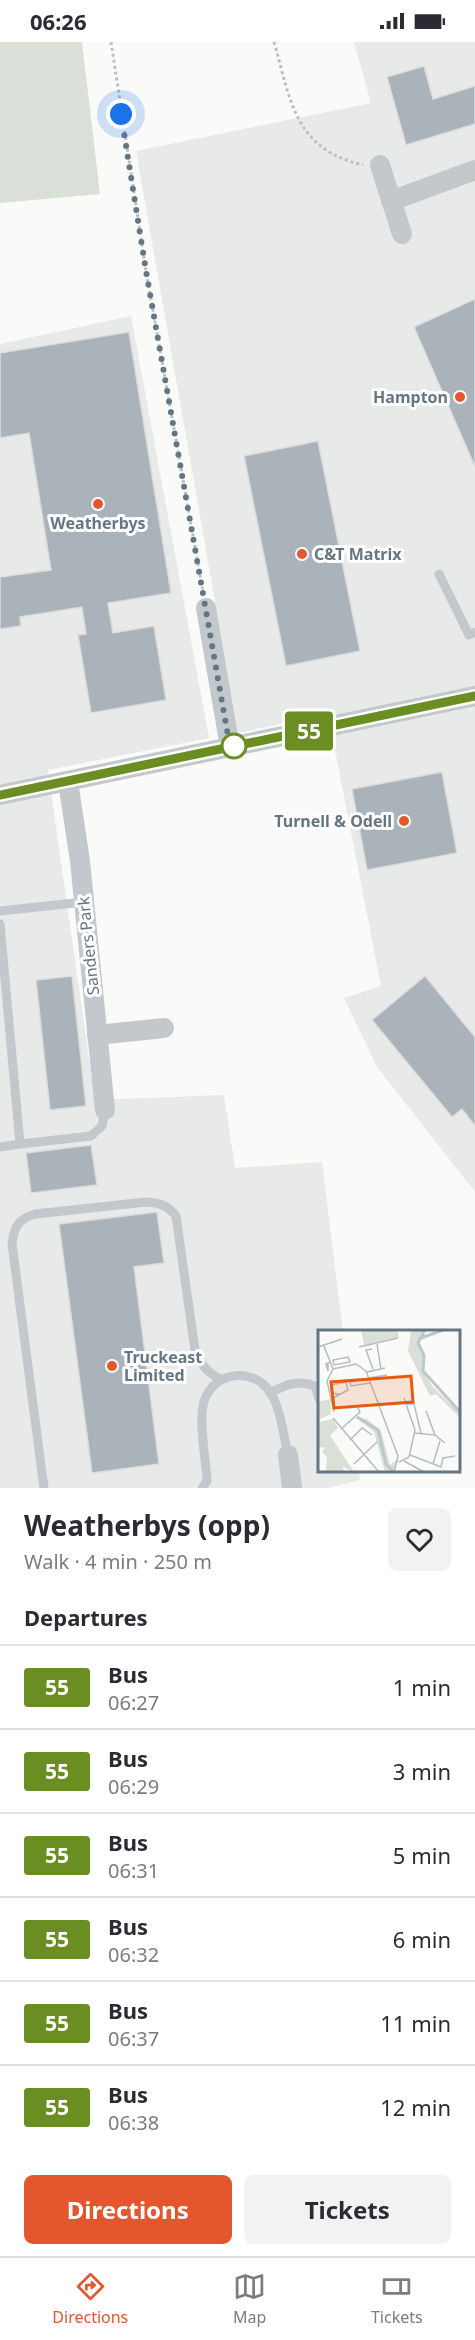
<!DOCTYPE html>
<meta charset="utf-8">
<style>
:root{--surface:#fff;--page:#f2f2f3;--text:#2b2b33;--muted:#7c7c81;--line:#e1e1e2;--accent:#e4572e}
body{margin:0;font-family:"Noto Sans",sans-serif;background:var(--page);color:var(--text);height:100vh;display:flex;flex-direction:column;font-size:22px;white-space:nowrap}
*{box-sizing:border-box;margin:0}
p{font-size:20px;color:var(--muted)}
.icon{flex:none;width:33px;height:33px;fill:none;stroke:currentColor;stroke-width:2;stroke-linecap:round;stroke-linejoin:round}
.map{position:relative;height:1446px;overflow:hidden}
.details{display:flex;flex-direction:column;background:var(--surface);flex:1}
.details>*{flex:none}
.badge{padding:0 12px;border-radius:4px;font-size:21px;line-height:39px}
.you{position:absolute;width:30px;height:30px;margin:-15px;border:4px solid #fff;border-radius:50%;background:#1a73e8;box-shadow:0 0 0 9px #1a73e833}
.map>.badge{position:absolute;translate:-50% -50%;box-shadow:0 0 0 3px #fff}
h2{padding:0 24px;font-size:22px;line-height:54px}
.round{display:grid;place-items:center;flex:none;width:63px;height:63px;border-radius:9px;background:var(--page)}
.headline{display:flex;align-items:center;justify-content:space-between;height:102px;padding:0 24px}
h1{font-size:28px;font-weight:700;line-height:45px}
.action{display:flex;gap:12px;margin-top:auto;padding:12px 24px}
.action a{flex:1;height:69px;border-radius:9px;background:var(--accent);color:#fff;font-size:24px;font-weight:700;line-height:69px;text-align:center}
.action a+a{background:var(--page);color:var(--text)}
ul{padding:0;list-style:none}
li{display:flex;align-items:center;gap:18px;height:84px;padding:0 24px;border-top:2px solid var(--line)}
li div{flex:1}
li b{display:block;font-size:22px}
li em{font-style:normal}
li .badge{min-width:66px;font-weight:700;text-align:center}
.status{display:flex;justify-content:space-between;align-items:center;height:42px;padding:0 30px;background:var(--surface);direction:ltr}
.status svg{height:16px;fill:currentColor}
.tab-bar{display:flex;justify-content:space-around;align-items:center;height:84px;border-top:2px solid var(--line);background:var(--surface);font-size:16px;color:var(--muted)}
.tab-bar a{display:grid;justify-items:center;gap:3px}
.tab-bar .on{color:var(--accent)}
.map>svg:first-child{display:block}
.built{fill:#e8e9e9}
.green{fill:#dadfd7}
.building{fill:#aab3b9;stroke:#dcdcda;stroke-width:1.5}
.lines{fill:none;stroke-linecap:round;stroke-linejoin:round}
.path{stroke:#bbbfc2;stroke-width:3;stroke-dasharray:3 3;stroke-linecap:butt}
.lane{stroke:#c3c8cc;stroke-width:9}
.street{stroke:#c3c8cc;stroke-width:20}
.line-casing{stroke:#fff;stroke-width:14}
.line{stroke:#6b8e23;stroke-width:9}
.walk{stroke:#657683;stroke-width:6;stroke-dasharray:0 10.8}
.poi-dot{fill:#e4572e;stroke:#fff;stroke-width:2}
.stop-dot{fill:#fff;stroke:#6b8e23;stroke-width:3}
.labels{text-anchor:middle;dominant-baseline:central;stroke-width:6;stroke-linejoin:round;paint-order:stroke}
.poi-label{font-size:16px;font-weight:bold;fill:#657683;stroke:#fff;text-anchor:end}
.street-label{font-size:16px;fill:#657683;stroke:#fff}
.inset-river{fill:none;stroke:#bbc7cb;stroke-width:3}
.inset-road{fill:none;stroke:#b5bdc2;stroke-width:1.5}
.view{fill:#e8590c;fill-opacity:0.15;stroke:#e8590c;stroke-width:3}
.inset-edge{fill:none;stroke:#657683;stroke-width:3}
</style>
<div class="status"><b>06:26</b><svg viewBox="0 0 49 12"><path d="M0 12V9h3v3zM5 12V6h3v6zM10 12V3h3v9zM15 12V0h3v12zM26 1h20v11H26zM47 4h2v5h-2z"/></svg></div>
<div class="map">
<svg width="475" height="1446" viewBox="0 0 475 1446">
<rect width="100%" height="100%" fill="#fafaf8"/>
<g class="built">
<path d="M 354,0 L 475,0 L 475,1150 L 377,1025 L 344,956 L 381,944 L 328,672 L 238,691 L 136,109 L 371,61 Z"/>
<path d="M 131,274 L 209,696 L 48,728 L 95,1058 L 224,1053 L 235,1126 L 322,1120 L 343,1290 L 319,1290 L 319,1430 L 359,1430 L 360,1438 L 328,1446 L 0,1446 L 0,302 Z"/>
</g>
<path class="green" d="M 0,0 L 82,0 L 100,152 L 0,161 Z"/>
<g class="building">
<path d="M 424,24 L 433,57 L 475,44 L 475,82 L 406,103 L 387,35 Z"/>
<path d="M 475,257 L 475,425 L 414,285 Z"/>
<path d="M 129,290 L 171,551 L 108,561 L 113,591 L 154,584 L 166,658 L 91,671 L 78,593 L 86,592 L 82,565 L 20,575 L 21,584 L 0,587 L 0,535 L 51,528 L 29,391 L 0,396 L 0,311 Z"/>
<path d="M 318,399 L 360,609 L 286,624 L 244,414 Z"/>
<path d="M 442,730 L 457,811 L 367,828 L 352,747 Z"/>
<path d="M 72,934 L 86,1064 L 50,1068 L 36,938 Z"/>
<path d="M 425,934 L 475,995 L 475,1084 L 462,1067 L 452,1075 L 372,978 Z"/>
<path d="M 91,1103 L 97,1143 L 31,1151 L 26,1111 Z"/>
<path d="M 157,1170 L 164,1221 L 134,1225 L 159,1422 L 92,1431 L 59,1182 Z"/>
</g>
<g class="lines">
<g class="path">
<path d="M 111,0 L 146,229 L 203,550"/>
<path d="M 274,0 C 291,59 294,107 363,123"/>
</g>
<g class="lane">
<path d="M 439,532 L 469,593 L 475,590"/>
<path d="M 0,869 L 84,860"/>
<path d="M 0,882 L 20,1102 L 91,1094 L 102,1084 L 105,1068"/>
<path d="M 0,1105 L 20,1102"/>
<path d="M 270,1351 C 285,1343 298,1337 315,1344 L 319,1357"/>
<path d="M 44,1446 L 12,1202 C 14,1185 18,1177 35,1172 L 146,1160 C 160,1161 167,1163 176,1174 L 195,1308 C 201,1322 206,1330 220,1337"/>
<path d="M 202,1446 L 207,1439 C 206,1418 199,1383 203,1364 C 209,1330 252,1323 270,1350 C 280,1364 284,1395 288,1413"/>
</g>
<g class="street">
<path d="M 380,123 L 402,192"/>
<path d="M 391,159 L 475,128"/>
<path d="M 206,566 L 230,705"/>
<path d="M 68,740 L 80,819 L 105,1068"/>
<path d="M 0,753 L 475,654"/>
<path d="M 97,993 L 164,986"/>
<path d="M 288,1413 L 292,1446"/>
</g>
</g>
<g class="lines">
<g class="line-casing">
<path id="line" d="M 0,753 L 475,654"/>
</g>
<use href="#line" class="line"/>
<path class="walk" d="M 121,72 L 146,229 L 230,705 L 234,704"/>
</g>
<g class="poi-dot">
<circle cx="460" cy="355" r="6"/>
<circle cx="98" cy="462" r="6"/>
<circle cx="302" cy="512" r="6"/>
<circle cx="404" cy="779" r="6"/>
<circle cx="112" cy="1324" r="6"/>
</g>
<circle class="stop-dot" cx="234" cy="704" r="12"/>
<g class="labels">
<g class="poi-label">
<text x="448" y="355">Hampton</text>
<text x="98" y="481" text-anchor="middle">Weatherbys</text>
<text x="314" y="512" text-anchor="start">C&amp;T Matrix</text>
<text x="392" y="779">Turnell &amp; Odell</text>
<text x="124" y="1315" text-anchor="start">Truckeast<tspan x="124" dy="18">Limited</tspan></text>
</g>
<g class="street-label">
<text transform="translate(88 904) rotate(-96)">Sanders Park</text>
</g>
</g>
<g transform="translate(318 1288)">
<rect width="142" height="142" fill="#fafaf8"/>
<path d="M 43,0 L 79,0 L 81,7 L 46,15 ZM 93,0 L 105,0 L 99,13 L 105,26 L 104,40 L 115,57 L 142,83 L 142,88 L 118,64 L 112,66 L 90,21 ZM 12,69 L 13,84 L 0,90 L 0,72 ZM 38,87 L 49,89 L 63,101 L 72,135 L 81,128 L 76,142 L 67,142 L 56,102 ZM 15,89 L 20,98 L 12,105 L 36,142 L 25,137 L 25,142 L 10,142 L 8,139 L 9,127 L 4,122 L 7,117 L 0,118 L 0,92 Z" fill="#dadfd7"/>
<path class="inset-river" d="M 107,0 L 100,13 L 106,25 L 105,41 L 143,83M 103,8 L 125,0M 39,87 L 60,100 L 68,134 L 75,141"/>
<path class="inset-road" d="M 59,14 L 63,39M 6,16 L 15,39M 0,17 L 24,9M 41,17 L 80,8M 54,19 L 48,20 L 55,39M 30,27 L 32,32 L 16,35 L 15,30 ZM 10,33 L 10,41 L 8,34 L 12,32M 15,39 L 38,34 L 48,41 L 80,126 L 76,142M 15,39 L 9,51 L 16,82M 49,42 L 67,38M 51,48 L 69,45M 47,49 L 32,52 L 33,56 L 52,53M 13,69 L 30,60 L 28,52 L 13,55 L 14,63 L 21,64M 89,74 L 96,74 L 103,103M 108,81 L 117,105 L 127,113M 15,88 L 61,142M 23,99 L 42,82 L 40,78M 97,103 L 117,105M 32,110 L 44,98 L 54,105M 92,125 L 123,137 L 125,128 L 137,126M 86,131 L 106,142M 81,132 L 91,127 L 97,100 L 86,68M 36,134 L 59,112M 115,134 L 122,111"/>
<path class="view" d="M 93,46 L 95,72 L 16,78 L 13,52 Z"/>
<rect width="142" height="142" class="inset-edge"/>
</g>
</svg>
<div class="you" style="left:121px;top:72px"></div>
<b class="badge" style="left:309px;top:689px;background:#6b8e23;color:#fff">55</b>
</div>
<section class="details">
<div class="headline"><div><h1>Weatherbys (opp)</h1><p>Walk · 4 min · 250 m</p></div><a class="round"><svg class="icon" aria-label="heart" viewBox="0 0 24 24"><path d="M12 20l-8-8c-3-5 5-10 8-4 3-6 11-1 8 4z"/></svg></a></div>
<h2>Departures</h2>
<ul>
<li><span class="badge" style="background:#6b8e23;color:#fff">55</span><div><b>Bus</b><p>06:27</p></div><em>1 min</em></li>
<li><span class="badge" style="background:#6b8e23;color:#fff">55</span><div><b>Bus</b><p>06:29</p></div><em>3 min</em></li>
<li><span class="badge" style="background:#6b8e23;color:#fff">55</span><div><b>Bus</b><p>06:31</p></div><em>5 min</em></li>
<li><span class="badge" style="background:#6b8e23;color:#fff">55</span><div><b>Bus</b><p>06:32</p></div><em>6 min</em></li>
<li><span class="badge" style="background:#6b8e23;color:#fff">55</span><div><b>Bus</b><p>06:37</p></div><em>11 min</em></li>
<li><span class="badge" style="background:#6b8e23;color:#fff">55</span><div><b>Bus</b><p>06:38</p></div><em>12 min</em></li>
</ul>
<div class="action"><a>Directions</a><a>Tickets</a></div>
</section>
<nav class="tab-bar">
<a class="on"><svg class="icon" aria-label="directions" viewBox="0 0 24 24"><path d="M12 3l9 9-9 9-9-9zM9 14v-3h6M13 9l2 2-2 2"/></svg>Directions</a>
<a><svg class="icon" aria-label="map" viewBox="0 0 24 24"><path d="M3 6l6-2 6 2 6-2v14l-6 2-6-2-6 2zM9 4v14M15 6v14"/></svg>Map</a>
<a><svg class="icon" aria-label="tickets" viewBox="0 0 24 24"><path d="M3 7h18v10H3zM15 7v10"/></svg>Tickets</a>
</nav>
